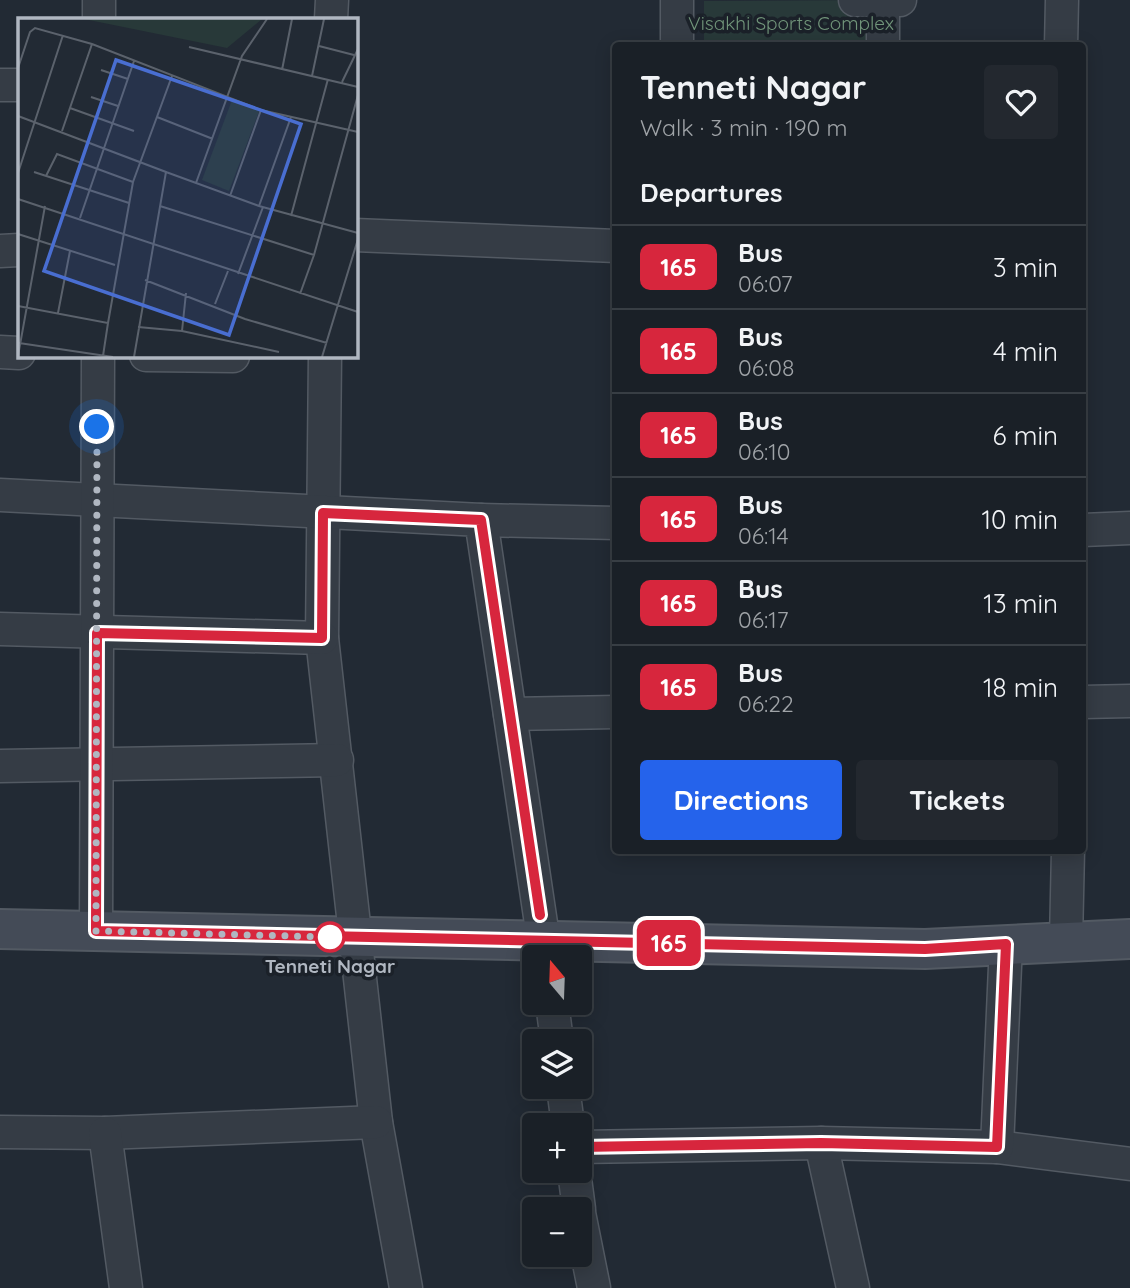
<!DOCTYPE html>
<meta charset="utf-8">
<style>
:root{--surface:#1a2027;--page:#23282f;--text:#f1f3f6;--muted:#9fa3a7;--line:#383e44;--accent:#2563eb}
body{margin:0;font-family:Quicksand,sans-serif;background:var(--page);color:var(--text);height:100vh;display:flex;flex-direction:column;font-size:26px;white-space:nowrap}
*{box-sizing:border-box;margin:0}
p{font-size:23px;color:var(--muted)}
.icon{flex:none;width:38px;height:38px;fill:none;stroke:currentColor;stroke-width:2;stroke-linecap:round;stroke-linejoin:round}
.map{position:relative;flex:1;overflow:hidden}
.panel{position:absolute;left:612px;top:42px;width:474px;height:812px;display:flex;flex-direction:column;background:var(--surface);border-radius:7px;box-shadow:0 4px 18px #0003,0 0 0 2px var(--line)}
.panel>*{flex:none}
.badge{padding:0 14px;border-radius:10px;font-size:24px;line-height:46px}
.needle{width:46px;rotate:341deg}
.tools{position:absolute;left:522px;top:945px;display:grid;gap:14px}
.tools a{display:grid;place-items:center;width:70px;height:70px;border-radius:7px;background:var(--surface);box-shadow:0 4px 18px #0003,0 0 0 2px var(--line);font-size:35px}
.you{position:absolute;width:35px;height:35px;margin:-18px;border:5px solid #fff;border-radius:50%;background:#1a73e8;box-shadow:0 0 0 10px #1a73e833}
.map>.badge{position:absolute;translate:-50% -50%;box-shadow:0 0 0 4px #fff}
h2{padding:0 28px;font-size:26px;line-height:63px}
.round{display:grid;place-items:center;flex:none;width:74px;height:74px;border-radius:7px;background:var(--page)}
.headline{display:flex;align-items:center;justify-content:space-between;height:119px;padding:0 28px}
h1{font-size:33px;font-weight:700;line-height:52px}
.primary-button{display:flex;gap:14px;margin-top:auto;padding:14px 28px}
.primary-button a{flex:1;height:80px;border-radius:7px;background:var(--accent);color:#fff;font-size:28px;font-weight:700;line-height:80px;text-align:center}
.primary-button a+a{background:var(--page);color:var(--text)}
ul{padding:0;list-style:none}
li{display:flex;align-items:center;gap:21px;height:84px;padding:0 28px;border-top:2px solid var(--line)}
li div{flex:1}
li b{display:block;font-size:26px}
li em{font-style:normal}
li .badge{min-width:77px;font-weight:700;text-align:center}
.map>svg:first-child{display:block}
.green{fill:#283939}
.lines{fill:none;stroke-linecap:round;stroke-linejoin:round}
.minor-casing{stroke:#535a63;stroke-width:35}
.secondary-casing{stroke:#535a63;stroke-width:42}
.minor{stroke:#353c45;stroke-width:32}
.secondary{stroke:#444b57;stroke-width:38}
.line-casing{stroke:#fff;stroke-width:16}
.line{stroke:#d7263d;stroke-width:10}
.walk{stroke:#b0b7c1;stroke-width:7;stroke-dasharray:0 12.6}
.stop-dot{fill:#fff;stroke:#d7263d;stroke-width:3.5}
.labels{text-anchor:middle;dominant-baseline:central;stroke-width:7;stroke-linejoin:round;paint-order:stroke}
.park-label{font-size:19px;fill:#71957a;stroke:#1b2129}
.stop-label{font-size:19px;font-weight:bold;fill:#b0b7c1;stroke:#1b2129}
.inset-road{fill:none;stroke:#5b626c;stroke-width:2}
.view{fill:#496ed1;fill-opacity:0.15;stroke:#496ed1;stroke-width:3.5}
.inset-edge{fill:none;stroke:#b0b7c1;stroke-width:3.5}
</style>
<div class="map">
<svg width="1130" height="1288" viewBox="0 0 1130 1288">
<rect width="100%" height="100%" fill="#222a34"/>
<path class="green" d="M 879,0 L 877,45 L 704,46 L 704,1 Z"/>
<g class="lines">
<g class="minor-casing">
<g id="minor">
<path d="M 855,0 L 900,0"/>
<path d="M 99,19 L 99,0"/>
<path d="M 331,19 L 332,0"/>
<path d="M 677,46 L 677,0"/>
<path d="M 883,46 L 883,1"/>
<path d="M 1061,46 L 1062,0"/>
<path d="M 0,85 L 19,85"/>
<path d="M 355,235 L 616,246"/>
<path d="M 0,251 L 19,250"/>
<path d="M 0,352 L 19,353"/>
<path d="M 146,355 L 233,356"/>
<path d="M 325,355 L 322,638 L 376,1122 L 406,1288"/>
<path d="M 0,495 L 481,520 L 546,957"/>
<path d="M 481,520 L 616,523"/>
<path d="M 1083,530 L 1130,528"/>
<path d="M 0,629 L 322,638"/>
<path d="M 1083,702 L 1130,701"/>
<path d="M 510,714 L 616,712"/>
<path d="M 0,766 L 337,760"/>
<path d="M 96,931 L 98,355"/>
<path d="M 1066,941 L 1068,850"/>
<path d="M 552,1003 L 557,1041"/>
<path d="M 563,1087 L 568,1125"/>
<path d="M 0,1132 L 105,1133 L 376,1122"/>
<path d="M 105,1133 L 126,1288"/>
<path d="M 821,1143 L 853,1288"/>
<path d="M 579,1147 L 821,1143 L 997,1147 L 1130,1164"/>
<path d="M 997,1147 L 1006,944"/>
<path d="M 574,1171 L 579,1209"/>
<path d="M 579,1213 L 594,1288"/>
</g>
</g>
<g class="secondary-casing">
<path id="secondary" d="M 0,929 L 925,949 L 1130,939"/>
</g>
<use href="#minor" class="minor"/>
<use href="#secondary" class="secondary"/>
</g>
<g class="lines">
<g class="line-casing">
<path id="line" d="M 540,915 L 481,520 L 323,513 L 322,638 L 97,633 L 96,931 L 925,949 L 1006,944 L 997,1147 L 821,1143 L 579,1147"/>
</g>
<use href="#line" class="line"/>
<path class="walk" d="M 97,427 L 96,931 L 330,937"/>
</g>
<circle class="stop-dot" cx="330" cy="937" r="14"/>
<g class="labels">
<g class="park-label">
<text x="791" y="23">Visakhi Sports Complex</text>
</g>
<g class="stop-label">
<text x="330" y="966">Tenneti Nagar</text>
</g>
</g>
<g transform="translate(18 18)">
<rect width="340" height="340" fill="#222a34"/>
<path d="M 66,1 L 244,1 L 209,30 ZM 214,82 L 242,91 L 211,173 L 184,162 Z" fill="#283939"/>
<path class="inset-road" d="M 301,28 L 336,37M 171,29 L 340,69M 0,50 L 12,14 L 17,10 L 74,26 L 243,92 L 340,114M 83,52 L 110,61M 264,52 L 274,1M 294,58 L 306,1M 324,64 L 340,31M 73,79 L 100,88M 52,90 L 116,113M 0,98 L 148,154 L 116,339M 139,99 L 195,121M 44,113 L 74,26M 16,154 L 111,185M 148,154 L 241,188 L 340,215M 0,155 L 45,17M 28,158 L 39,136 L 115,164M 178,165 L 224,38 L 249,1M 212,178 L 243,92M 0,181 L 340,294M 142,188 L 296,237 L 340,77M 241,188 L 273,99M 273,198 L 310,61M 62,200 L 116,43M 0,216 L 97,247M 220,256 L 245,189M 127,262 L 227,301 L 309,325M 282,276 L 296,237M 197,286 L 210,253M 0,288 L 90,305 L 85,338M 40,295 L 52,233M 90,305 L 115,164 L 154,58M 120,309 L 164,313 L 261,334M 164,313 L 168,275M 1,325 L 95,339M 0,338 L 27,188M 304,339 L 340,221"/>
<path class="view" d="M 98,42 L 283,106 L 211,317 L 26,253 Z"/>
<rect width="340" height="340" class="inset-edge"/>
</g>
</svg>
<div class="tools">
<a><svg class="needle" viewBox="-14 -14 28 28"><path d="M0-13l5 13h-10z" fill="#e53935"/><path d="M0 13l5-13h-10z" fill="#9fa3a7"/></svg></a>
<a><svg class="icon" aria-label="layers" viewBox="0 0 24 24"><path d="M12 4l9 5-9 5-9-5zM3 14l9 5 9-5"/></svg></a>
<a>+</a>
<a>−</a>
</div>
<div class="you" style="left:97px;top:427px"></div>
<b class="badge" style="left:669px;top:943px;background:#d7263d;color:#fff">165</b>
<section class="panel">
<div class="headline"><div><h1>Tenneti Nagar</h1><p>Walk · 3 min · 190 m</p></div><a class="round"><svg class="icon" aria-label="heart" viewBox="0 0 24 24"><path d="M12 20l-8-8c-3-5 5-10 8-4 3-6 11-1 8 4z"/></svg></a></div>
<h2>Departures</h2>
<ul>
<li><span class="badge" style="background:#d7263d;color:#fff">165</span><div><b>Bus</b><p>06:07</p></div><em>3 min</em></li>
<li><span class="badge" style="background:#d7263d;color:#fff">165</span><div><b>Bus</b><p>06:08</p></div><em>4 min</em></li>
<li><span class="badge" style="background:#d7263d;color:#fff">165</span><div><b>Bus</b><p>06:10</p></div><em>6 min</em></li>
<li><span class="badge" style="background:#d7263d;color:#fff">165</span><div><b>Bus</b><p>06:14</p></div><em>10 min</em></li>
<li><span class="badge" style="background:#d7263d;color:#fff">165</span><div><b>Bus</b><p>06:17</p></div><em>13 min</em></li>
<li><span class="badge" style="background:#d7263d;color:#fff">165</span><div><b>Bus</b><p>06:22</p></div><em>18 min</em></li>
</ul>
<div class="primary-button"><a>Directions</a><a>Tickets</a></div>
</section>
</div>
